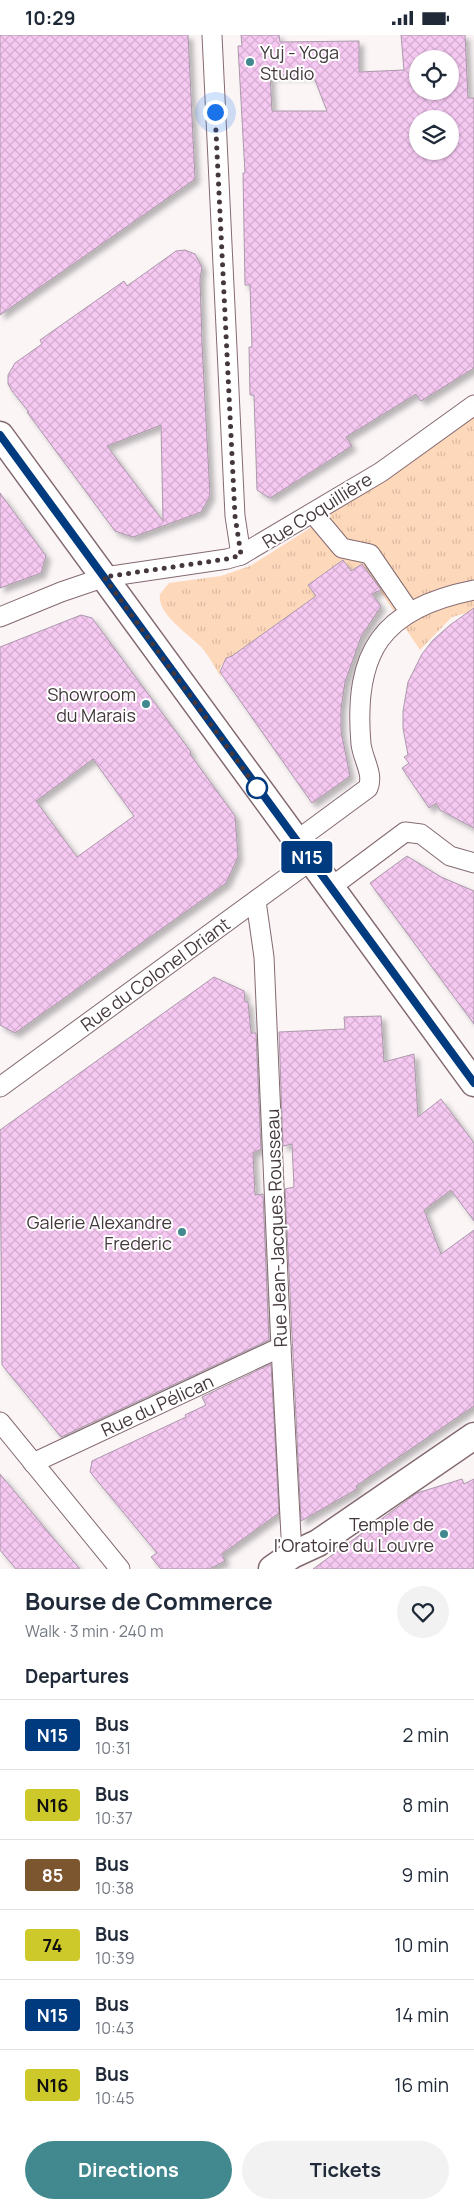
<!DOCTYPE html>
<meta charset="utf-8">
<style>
:root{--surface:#fff;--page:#f2f2f3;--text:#1f2937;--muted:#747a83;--line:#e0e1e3;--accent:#41888f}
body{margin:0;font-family:Manrope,sans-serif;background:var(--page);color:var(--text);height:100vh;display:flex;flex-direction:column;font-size:19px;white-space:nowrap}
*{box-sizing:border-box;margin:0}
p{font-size:16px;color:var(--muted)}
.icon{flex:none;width:28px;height:28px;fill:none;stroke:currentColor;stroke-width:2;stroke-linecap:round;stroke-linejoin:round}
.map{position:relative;height:1534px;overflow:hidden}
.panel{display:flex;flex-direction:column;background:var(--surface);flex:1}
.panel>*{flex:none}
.badge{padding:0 10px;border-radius:4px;font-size:18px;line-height:32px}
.controls{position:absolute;left:409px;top:15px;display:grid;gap:10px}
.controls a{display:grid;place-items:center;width:50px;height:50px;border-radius:50%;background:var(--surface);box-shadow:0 1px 4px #0004;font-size:25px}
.you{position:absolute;width:25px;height:25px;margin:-12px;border:4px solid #fff;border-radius:50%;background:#1a73e8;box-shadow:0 0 0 8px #1a73e833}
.map>.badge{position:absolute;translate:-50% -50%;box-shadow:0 0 0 2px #fff}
h2{padding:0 25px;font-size:19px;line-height:45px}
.round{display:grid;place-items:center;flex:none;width:52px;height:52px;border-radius:26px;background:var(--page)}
.overview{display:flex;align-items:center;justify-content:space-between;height:85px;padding:0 25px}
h1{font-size:24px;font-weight:700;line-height:38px}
.button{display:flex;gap:10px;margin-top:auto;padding:10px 25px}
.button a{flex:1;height:58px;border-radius:30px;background:var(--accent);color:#fff;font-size:20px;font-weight:700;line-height:58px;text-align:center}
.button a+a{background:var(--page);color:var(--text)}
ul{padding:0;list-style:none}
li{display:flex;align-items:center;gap:15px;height:70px;padding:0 25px;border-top:1px solid var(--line)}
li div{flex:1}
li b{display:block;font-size:19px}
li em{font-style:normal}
li .badge{min-width:55px;font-weight:700;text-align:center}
.status{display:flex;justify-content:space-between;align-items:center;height:35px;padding:0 25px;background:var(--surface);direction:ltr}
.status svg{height:14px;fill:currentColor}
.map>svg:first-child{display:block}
.grass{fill:url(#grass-tufts)}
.building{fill:url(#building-cross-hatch);stroke:#ab98aa;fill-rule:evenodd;filter:url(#shadow)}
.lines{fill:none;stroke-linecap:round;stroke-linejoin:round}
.street-casing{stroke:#846a71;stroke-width:21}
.secondary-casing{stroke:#846a71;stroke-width:29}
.street{stroke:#fff;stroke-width:19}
.secondary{stroke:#fff;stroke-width:26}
.line-casing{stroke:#fff;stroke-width:11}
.line{stroke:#003b80;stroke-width:8}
.walk{stroke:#44383c;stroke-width:5;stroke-dasharray:0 9}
.poi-dot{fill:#41888f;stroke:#fff;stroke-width:2}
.stop-dot{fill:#fff;stroke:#003b80;stroke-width:2.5}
.labels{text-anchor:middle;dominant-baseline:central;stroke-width:4;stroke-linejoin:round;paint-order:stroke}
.poi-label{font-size:18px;fill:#44383c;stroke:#fff;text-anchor:end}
.street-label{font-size:18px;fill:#44383c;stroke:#fff}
</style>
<div class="status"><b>10:29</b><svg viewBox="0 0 49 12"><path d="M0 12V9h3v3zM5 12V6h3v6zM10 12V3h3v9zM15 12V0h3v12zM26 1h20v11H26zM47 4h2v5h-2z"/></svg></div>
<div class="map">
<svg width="474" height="1534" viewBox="0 0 474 1534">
<defs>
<pattern id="grass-tufts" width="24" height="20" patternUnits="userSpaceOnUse" patternTransform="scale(1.25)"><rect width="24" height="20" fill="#fed8ba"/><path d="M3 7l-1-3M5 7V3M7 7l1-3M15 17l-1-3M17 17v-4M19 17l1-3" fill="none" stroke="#dbbaa1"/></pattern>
<pattern id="building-cross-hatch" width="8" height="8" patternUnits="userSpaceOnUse" patternTransform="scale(1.25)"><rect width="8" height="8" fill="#f6c9f3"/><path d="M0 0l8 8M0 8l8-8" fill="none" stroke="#d4add1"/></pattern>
<filter id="shadow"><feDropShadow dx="4.5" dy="4.5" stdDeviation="2.5" flood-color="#0004"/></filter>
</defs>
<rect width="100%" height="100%" fill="#fbf5f6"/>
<path class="grass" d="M 474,375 L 474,576 L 452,582 L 420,615 L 362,529 L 351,535 L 343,525 L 308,550 L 316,561 L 224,627 L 220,633 L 221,642 C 215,633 209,621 202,613 C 190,600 156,579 160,559 L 169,548 L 221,541 L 250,531 L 304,497 Z"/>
<g class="building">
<path d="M 0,0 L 188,0 L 195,144 L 0,280 Z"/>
<path d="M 241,0 L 279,0 L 280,7 L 359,6 L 359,37 L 404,35 L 401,0 L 465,0 L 468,63 L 474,63 L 474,333 L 421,366 L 416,359 L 346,402 L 352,411 L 270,463 L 257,455 L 254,360 L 250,360 L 249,312 L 252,312 L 250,250 L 245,250 L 243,138 L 245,138 L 238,11 L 242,11 ZM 418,24 L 450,24 L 450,56 L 418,56 ZM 270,40 L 313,40 L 327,76 L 272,76 ZM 418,84 L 450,84 L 450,116 L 418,116 Z"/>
<path d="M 185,215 L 195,219 L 202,232 L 200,244 L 202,309 L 210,461 L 201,477 L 133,502 L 115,496 L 27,377 L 29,377 L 12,356 L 8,349 L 8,340 L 15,328 L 42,309 L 40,305 L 124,246 L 127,251 L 176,216 ZM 161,390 L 163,486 L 107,411 Z"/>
<path d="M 0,458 L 46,521 L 41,538 L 0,553 Z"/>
<path d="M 343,525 L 351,536 L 362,529 L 381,555 L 372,559 L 381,571 L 361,602 L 345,647 L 341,674 L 341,696 L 350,741 L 312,768 L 220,637 L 226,623 L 232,621 L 316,561 L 308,550 Z"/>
<path d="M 474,573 L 474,793 L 440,775 L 436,768 L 429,773 L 402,733 L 409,728 L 404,722 L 408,720 L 403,693 L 403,676 L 408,647 L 422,619 L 433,605 L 450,590 Z"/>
<path d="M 81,580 L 92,583 L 191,717 L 190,719 L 235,781 L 238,822 L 226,848 L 15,998 L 0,990 L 0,612 ZM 93,724 L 134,781 L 77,822 L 36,766 Z"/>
<path d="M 407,821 L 441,842 L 474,856 L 474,989 L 370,848 Z"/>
<path d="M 214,942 L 244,956 L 245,967 L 248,967 L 251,998 L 256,998 L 261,1114 L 253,1118 L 255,1160 L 263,1159 L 269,1305 L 61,1402 L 2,1330 L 0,1095 Z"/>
<path d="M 381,981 L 384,1027 L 414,1019 L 418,1082 L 441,1064 L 474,1108 L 474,1186 L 451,1155 L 424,1175 L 441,1219 L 474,1195 L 474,1371 L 356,1451 L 357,1454 L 301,1486 L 285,1154 L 294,1152 L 292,1109 L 283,1111 L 279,997 L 345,994 L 344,982 Z"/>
<path d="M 271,1329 L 279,1478 L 222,1519 L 225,1526 L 209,1534 L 161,1534 L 151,1522 L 157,1518 L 90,1437 L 92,1426 L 186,1382 L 185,1380 L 206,1370 L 202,1362 Z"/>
<path d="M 0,1439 L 54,1504 L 80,1534 L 16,1534 L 0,1515 Z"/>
<path d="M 462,1444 L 464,1449 L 474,1444 L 474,1534 L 313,1534 L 417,1458 Z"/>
</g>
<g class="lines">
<g class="street-casing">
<g id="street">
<path d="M 212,0 L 235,481 L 241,520"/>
<path d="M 316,482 L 342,513 L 370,519 L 409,576"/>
<path d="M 0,582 L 61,557 L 105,542 L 227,524 L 241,520 L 381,437 L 474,370"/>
<path d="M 296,806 L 368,753 C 374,739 363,725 361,709 C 353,617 382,573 474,555"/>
<path d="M 330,853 L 405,797 L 421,799 L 450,821 L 474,828"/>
<path d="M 256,866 L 264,922 L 281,1312 L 292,1520"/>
<path d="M 0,1052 L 310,826"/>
<path d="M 0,1387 L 120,1534"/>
<path d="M 33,1428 L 281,1312"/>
</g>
</g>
<g class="secondary-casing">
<g id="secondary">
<path d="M 0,400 L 474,1048"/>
<path d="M 272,1534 L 292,1520 L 318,1508 L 474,1401"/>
</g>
</g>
<use href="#street" class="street"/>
<use href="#secondary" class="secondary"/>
</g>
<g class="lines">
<g class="line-casing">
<path id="line" d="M 0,400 L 474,1048"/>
</g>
<use href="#line" class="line"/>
<path class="walk" d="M 215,77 L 235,481 L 241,520 L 227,524 L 104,542 L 257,753"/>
</g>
<g class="poi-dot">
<circle cx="250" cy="27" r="5"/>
<circle cx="146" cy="669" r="5"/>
<circle cx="182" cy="1197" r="5"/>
<circle cx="444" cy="1499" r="5"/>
</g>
<circle class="stop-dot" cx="257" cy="753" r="10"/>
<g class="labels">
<g class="poi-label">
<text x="260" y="17" text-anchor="start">Yuj - Yoga<tspan x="260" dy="21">Studio</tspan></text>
<text x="136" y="659">Showroom<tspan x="136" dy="21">du Marais</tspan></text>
<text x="172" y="1187">Galerie Alexandre<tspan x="172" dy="21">Frederic</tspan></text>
<text x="434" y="1489">Temple de<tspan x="434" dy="21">l'Oratoire du Louvre</tspan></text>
</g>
<g class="street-label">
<text transform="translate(317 475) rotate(-32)">Rue Coquillière</text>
<text transform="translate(155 939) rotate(-36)">Rue du Colonel Driant</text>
<text transform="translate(276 1193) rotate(-92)">Rue Jean-Jacques Rousseau</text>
<text transform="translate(157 1370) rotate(-25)">Rue du Pélican</text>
</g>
</g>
</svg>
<div class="controls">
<a><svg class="icon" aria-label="locate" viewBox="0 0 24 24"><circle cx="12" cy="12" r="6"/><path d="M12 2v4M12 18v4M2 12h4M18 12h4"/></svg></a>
<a><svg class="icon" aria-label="layers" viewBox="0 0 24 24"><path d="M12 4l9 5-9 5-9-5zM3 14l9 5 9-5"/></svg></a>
</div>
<div class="you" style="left:215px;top:77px"></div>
<b class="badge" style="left:307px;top:822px;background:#003b80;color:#fff">N15</b>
</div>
<section class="panel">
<div class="overview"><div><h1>Bourse de Commerce</h1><p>Walk · 3 min · 240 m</p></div><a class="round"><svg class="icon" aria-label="heart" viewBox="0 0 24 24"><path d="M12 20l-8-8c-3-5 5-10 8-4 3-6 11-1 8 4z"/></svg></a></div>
<h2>Departures</h2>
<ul>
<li><span class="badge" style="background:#003b80;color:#fff">N15</span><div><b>Bus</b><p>10:31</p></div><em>2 min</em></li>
<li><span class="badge" style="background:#cec92a;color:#111">N16</span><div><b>Bus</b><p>10:37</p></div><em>8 min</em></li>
<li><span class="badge" style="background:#7c562f;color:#fff">85</span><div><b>Bus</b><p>10:38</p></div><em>9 min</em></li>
<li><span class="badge" style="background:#cec92a;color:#111">74</span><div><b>Bus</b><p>10:39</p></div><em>10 min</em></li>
<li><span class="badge" style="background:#003b80;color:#fff">N15</span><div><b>Bus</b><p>10:43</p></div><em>14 min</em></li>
<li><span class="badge" style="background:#cec92a;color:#111">N16</span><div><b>Bus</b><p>10:45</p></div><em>16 min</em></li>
</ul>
<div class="button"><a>Directions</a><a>Tickets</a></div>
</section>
